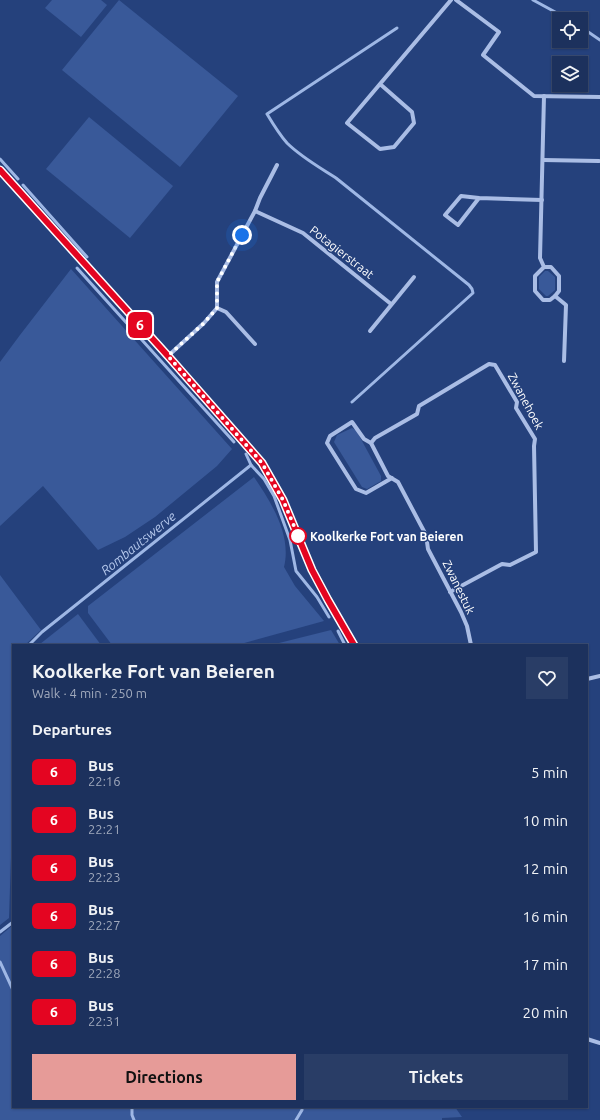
<!DOCTYPE html>
<meta charset="utf-8">
<style>
:root{--surface:#1c315d;--page:#293d66;--text:#f1f3f6;--muted:#a0a9bc;--line:#3a4c72;--accent:#e69b98}
body{margin:0;font-family:Ubuntu,sans-serif;background:var(--page);color:var(--text);height:100vh;display:flex;flex-direction:column;font-size:15px;white-space:nowrap}
*{box-sizing:border-box;margin:0}
p{font-size:13px;color:var(--muted)}
.icon{flex:none;width:22px;height:22px;fill:none;stroke:currentColor;stroke-width:2;stroke-linecap:round;stroke-linejoin:round}
.map{position:relative;flex:1;overflow:hidden}
.panel{position:absolute;left:12px;top:644px;width:576px;height:464px;display:flex;flex-direction:column;background:var(--surface);border-radius:0px;box-shadow:0 1px 3px #0004,0 0 0 1px var(--line)}
.panel>*{flex:none}
.badge{padding:0 8px;border-radius:6px;font-size:14px;line-height:26px}
.tools{position:absolute;left:552px;top:12px;display:grid;gap:8px}
.tools a{display:grid;place-items:center;width:36px;height:36px;border-radius:0px;background:var(--surface);box-shadow:0 1px 3px #0004,0 0 0 1px var(--line);font-size:20px}
.you{position:absolute;width:20px;height:20px;margin:-10px;border:3px solid #fff;border-radius:50%;background:#1a73e8;box-shadow:0 0 0 6px #1a73e833}
.map>.badge{position:absolute;translate:-50% -50%;box-shadow:0 0 0 2px #fff}
h2{padding:0 20px;font-size:15px;line-height:36px}
.round{display:grid;place-items:center;flex:none;width:42px;height:42px;border-radius:0px;background:var(--page)}
.head{display:flex;align-items:center;justify-content:space-between;height:68px;padding:0 20px}
h1{font-size:19px;font-weight:600;line-height:30px}
.cta{display:flex;gap:8px;margin-top:auto;padding:8px 20px}
.cta a{flex:1;height:46px;border-radius:0px;background:var(--accent);color:#111;font-size:16px;font-weight:600;line-height:46px;text-align:center}
.cta a+a{background:var(--page);color:var(--text)}
ul{padding:0;list-style:none}
li{display:flex;align-items:center;gap:12px;height:48px;padding:0 20px}
li div{flex:1}
li b{display:block;font-size:15px}
li em{font-style:normal}
li .badge{min-width:44px;font-weight:700;text-align:center}
.map>svg:first-child{display:block}
.green{fill:#395999}
.lines{fill:none;stroke-linecap:round;stroke-linejoin:round}
.stream{stroke:#9eb7e5;stroke-width:3}
.minor{stroke:#aabde5;stroke-width:4}
.line-casing{stroke:#fff;stroke-width:9}
.line{stroke:#e40521;stroke-width:6}
.walk{stroke:#fff;stroke-width:4;stroke-dasharray:0 7.2}
.stop-dot{fill:#fff;stroke:#e40521;stroke-width:2}
.labels{text-anchor:middle;dominant-baseline:central;stroke-width:3;stroke-linejoin:round;paint-order:stroke}
.street-label{font-size:12px;fill:#fff;stroke:#25417c}
.stop-label{font-size:12px;font-weight:bold;fill:#fff;stroke:#25417c;text-anchor:start}
.water-label{font-size:13px;font-style:italic;fill:#b5c8ec;stroke:#25417c}
</style>
<div class="map">
<svg width="600" height="1120" viewBox="0 0 600 1120">
<rect width="100%" height="100%" fill="#25417c"/>
<g class="green">
<path d="M 52,0 L 101,0 L 107,5 L 81,37 L 45,8 Z"/>
<path d="M 119,0 L 238,96 L 180,167 L 62,70 Z"/>
<path d="M 89,117 L 173,186 L 130,238 L 46,169 Z"/>
<path d="M 71,269 L 232,449 L 217,466 L 155,517 L 125,537 L 98,550 L 43,486 L 0,526 L 0,362 L 20,335 Z"/>
<path d="M 545,271 L 548,271 L 555,277 L 555,290 L 548,296 L 546,296 L 539,289 L 539,277 Z"/>
<path d="M 352,428 L 356,430 L 381,476 L 381,481 L 367,489 L 362,487 L 334,442 L 337,435 Z"/>
<path d="M 254,477 C 271,502 292,535 284,567 L 295,586 L 324,621 L 237,645 L 134,645 L 132,644 L 131,645 L 112,645 L 88,613 L 88,606 Z"/>
<path d="M 0,575 L 41,630 L 25,645 L 13,645 L 13,797 L 9,918 L 0,925 Z"/>
<path d="M 78,614 L 101,645 L 40,645 L 40,644 Z"/>
<path d="M 331,630 L 340,645 L 271,645 Z"/>
<path d="M 13,925 L 13,1107 L 455,1107 L 462,1117 L 442,1118 L 442,1120 L 0,1120 L 0,936 Z"/>
</g>
<g class="lines">
<g class="stream">
<path d="M 533,0 L 568,19"/>
<path d="M 581,27 L 600,40"/>
<path d="M 0,159 L 18,179"/>
<path d="M 23,185 L 87,257"/>
<path d="M 77,268 L 234,442"/>
<path d="M 352,402 L 473,293 L 472,289 L 469,285 L 336,178 C 319,167 301,157 287,143 C 279,134 273,124 267,114 L 397,28"/>
<path d="M 251,465 L 264,479 L 274,496 L 290,540 L 296,571 L 317,597 L 329,617"/>
<path d="M 338,631 L 345,645"/>
<path d="M 29,645 L 42,632 L 251,465 L 246,454"/>
<path d="M 0,932 L 13,922"/>
<path d="M 0,962 L 13,990"/>
<path d="M 132,1107 L 132,1115 L 134,1120"/>
<path d="M 296,1120 L 302,1110 L 302,1107"/>
</g>
<g class="minor">
<path d="M 456,0 L 499,32 L 483,55 L 534,96 L 600,97"/>
<path d="M 380,84 L 412,112 L 414,123 L 394,147 L 380,149 L 347,123 L 451,0"/>
<path d="M 544,96 L 540,258 L 544,267 L 535,276 L 535,291 L 543,300 L 550,300 L 555,296 L 566,305 L 564,361"/>
<path d="M 543,160 L 599,161"/>
<path d="M 0,170 L 168,356 L 262,463 L 283,500 L 312,571 L 328,600 L 354,645"/>
<path d="M 479,198 L 461,196 L 445,215 L 458,225 L 479,198 L 542,200"/>
<path d="M 255,211 L 303,233 L 391,304"/>
<path d="M 544,267 L 551,267 L 559,276 L 559,291 L 555,296"/>
<path d="M 217,308 L 226,312 L 255,344"/>
<path d="M 370,331 L 414,277"/>
<path d="M 168,356 L 204,323 L 217,308 L 217,282 L 255,211 L 260,198 L 277,165"/>
<path d="M 371,443 L 375,438 L 417,414 L 419,406 L 489,364 L 495,365 L 517,402 L 516,408 L 535,439 L 534,446 L 536,552 L 510,565 L 502,564 L 450,592"/>
<path d="M 392,478 L 366,493 L 356,489 L 327,443 L 330,436 L 352,422 L 364,439 L 371,443 L 388,476 L 398,482 L 426,535 L 428,549 L 461,612 L 467,626 L 471,645"/>
<path d="M 587,679 L 600,676"/>
<path d="M 587,1039 L 600,1043"/>
</g>
</g>
<g class="lines">
<g class="line-casing">
<path id="line" d="M 0,170 L 168,356 L 262,463 L 283,500 L 312,570 L 328,600 L 354,645"/>
</g>
<use href="#line" class="line"/>
<path class="walk" d="M 242,235 L 217,282 L 217,308 L 204,323 L 168,356 L 262,463 L 283,500 L 300,540 L 298,536"/>
</g>
<circle class="stop-dot" cx="298" cy="536" r="8"/>
<g class="labels">
<g class="street-label">
<text transform="translate(342 252) rotate(38)">Potagierstraat</text>
<text transform="translate(526 401) rotate(62)">Zwanehoek</text>
<text transform="translate(459 587) rotate(64)">Zwanestuk</text>
</g>
<g class="stop-label">
<text x="310" y="536">Koolkerke Fort van Beieren</text>
</g>
<g class="water-label">
<text transform="translate(138 543) rotate(-39)">Rombautswerve</text>
</g>
</g>
</svg>
<div class="tools">
<a><svg class="icon" aria-label="locate" viewBox="0 0 24 24"><circle cx="12" cy="12" r="6"/><path d="M12 2v4M12 18v4M2 12h4M18 12h4"/></svg></a>
<a><svg class="icon" aria-label="layers" viewBox="0 0 24 24"><path d="M12 4l9 5-9 5-9-5zM3 14l9 5 9-5"/></svg></a>
</div>
<div class="you" style="left:242px;top:235px"></div>
<b class="badge" style="left:140px;top:325px;background:#e40521;color:#fff">6</b>
<section class="panel">
<div class="head"><div><h1>Koolkerke Fort van Beieren</h1><p>Walk · 4 min · 250 m</p></div><a class="round"><svg class="icon" aria-label="heart" viewBox="0 0 24 24"><path d="M12 20l-8-8c-3-5 5-10 8-4 3-6 11-1 8 4z"/></svg></a></div>
<h2>Departures</h2>
<ul>
<li><span class="badge" style="background:#e40521;color:#fff">6</span><div><b>Bus</b><p>22:16</p></div><em>5 min</em></li>
<li><span class="badge" style="background:#e40521;color:#fff">6</span><div><b>Bus</b><p>22:21</p></div><em>10 min</em></li>
<li><span class="badge" style="background:#e40521;color:#fff">6</span><div><b>Bus</b><p>22:23</p></div><em>12 min</em></li>
<li><span class="badge" style="background:#e40521;color:#fff">6</span><div><b>Bus</b><p>22:27</p></div><em>16 min</em></li>
<li><span class="badge" style="background:#e40521;color:#fff">6</span><div><b>Bus</b><p>22:28</p></div><em>17 min</em></li>
<li><span class="badge" style="background:#e40521;color:#fff">6</span><div><b>Bus</b><p>22:31</p></div><em>20 min</em></li>
</ul>
<div class="cta"><a>Directions</a><a>Tickets</a></div>
</section>
</div>
